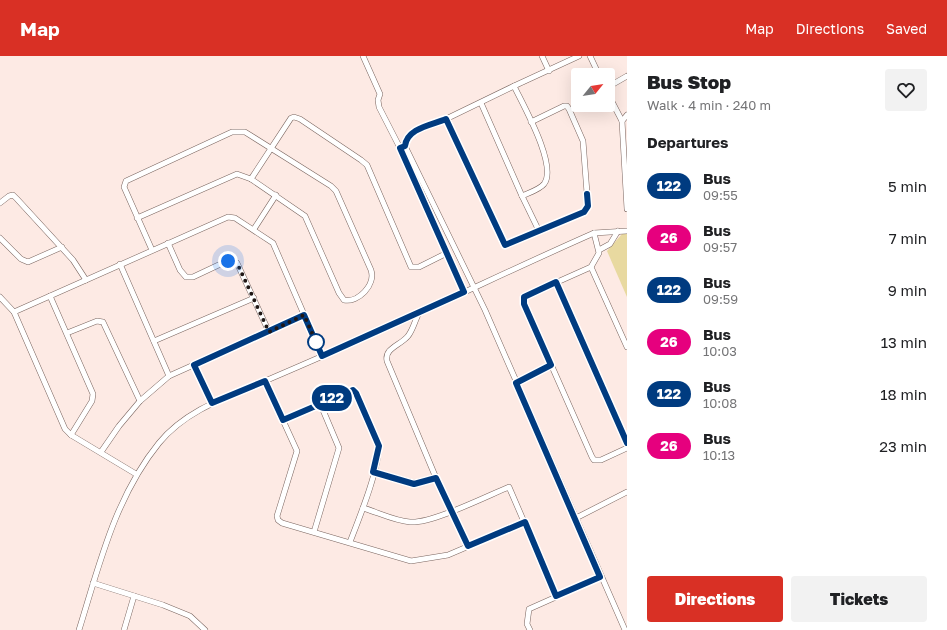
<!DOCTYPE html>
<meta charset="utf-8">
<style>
:root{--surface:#fff;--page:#f2f2f2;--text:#202124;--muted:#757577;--accent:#d93025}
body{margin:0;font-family:"Golos Text",sans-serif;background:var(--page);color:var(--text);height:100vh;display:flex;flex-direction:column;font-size:15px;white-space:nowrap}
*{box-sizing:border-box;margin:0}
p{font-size:13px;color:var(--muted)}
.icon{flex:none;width:22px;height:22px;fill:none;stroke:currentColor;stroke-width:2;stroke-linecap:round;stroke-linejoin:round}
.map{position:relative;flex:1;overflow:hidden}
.side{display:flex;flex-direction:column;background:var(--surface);width:320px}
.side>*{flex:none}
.badge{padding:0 8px;border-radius:13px;font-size:14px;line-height:26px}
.needle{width:26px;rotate:60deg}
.buttons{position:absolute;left:571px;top:12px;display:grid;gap:8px}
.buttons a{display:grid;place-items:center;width:44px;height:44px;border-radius:4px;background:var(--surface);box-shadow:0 4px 16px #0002;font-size:20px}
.you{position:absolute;width:20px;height:20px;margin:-10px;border:3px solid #fff;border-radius:50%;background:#1a73e8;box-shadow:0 0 0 6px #1a73e833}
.map>.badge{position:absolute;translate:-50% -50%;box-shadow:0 0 0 2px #fff}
h2{padding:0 20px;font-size:15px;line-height:36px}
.round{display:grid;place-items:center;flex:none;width:42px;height:42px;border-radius:4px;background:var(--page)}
.overview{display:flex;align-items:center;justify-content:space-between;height:68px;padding:0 20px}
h1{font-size:19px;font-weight:800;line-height:30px}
.action{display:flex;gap:8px;margin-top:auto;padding:8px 20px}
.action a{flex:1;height:46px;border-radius:4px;background:var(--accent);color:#fff;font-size:16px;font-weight:800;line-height:46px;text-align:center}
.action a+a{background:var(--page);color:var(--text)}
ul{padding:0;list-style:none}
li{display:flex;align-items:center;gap:12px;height:52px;padding:0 20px}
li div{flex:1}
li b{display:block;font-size:15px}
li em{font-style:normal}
li .badge{min-width:44px;font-weight:700;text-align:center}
header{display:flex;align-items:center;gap:24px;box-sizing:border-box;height:56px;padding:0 20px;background:var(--accent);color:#fff}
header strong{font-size:19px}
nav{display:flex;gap:22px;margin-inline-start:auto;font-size:14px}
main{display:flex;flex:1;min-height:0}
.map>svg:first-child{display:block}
.green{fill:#e8d9a0}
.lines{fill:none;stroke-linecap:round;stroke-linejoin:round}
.street-casing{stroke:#7a655f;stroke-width:6}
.street{stroke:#fff;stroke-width:5}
.line-casing{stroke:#fff;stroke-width:9}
.line{stroke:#003b80;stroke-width:6}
.walk{stroke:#201715;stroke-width:4;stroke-dasharray:0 7.2}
.stop-dot{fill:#fff;stroke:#003b80;stroke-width:2}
</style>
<header>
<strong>Map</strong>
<nav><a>Map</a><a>Directions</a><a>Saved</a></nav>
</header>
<main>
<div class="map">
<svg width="627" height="574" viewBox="0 0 627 574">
<rect width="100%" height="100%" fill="#fdeae4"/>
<path class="green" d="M 622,178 L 627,178 L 627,241 L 607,195 Z"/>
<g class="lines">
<g class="street-casing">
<g id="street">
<path d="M 363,0 L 380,38 L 378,44 L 379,51 L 400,92 L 464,236"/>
<path d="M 542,0 L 549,15"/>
<path d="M 590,0 L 599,19"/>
<path d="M 608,31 L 627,20"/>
<path d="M 608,38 L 622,65 L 627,153"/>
<path d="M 481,47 L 522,140"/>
<path d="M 446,63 L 505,189 L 584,156 L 588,150 L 583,85 L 569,53 L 567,50 L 564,50 L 531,66"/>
<path d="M 622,65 L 627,59"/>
<path d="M 405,90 L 485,254 L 625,574"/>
<path d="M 403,91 L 405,90 L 406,84 L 415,75 L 446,63 L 514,30"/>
<path d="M 251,123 L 291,62 L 294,61 L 300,63 L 361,104 L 367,109 L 411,211 L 419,211 L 447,197"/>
<path d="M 0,147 L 9,140 L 13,139 L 17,143 L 73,204 L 86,224"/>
<path d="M 137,162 L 237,118 L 251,123 L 305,160 L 339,237 L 344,244 C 358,247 376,229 371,214 L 336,135 L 331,130 L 245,76 L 232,76 L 126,125 L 124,131 L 152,194"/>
<path d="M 254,173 L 276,139"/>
<path d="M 539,175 L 522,140 C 528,137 539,134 544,128 C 558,110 523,49 514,30 L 579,0"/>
<path d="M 594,177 L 599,197 L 591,211 L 627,291"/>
<path d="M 0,182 L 21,203 L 28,206 L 62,191"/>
<path d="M 168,187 L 180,214 L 186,221 L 193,221 L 227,205 L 237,207 L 269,276"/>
<path d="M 599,194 L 610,188 L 618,175"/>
<path d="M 120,208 L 169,320"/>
<path d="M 591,211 L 526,240 L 523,245 L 592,401 L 594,404 L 601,404 L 627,392"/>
<path d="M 556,226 L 627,387"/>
<path d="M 50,240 L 93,338 L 92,345 L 71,379"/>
<path d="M 0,241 L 14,256 L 65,373 L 71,379 L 136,418"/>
<path d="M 14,256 L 228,161 L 235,162 L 273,187 L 322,300"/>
<path d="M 419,257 C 415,264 413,274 408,280 C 401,289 384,292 387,305 L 436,422 L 468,490"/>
<path d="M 67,277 L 97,265 L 103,266 L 140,345"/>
<path d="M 154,285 L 254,242"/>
<path d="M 194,309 L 212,347"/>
<path d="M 265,325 L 297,395 L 277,460 L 278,464 L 282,467 L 411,505 L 448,499 L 525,466"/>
<path d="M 516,327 L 551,309"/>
<path d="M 283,363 L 348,335 L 353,334 L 356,337 L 379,390 C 378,416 360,460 350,486"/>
<path d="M 101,396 L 119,370 L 140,345 L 169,320 L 305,259"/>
<path d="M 373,416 L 414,427 L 436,422"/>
<path d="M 363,452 C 377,456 395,465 410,466 C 431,468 487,440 509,431 L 556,540"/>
<path d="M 576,462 L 627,436"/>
<path d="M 314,476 L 339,392 L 320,347"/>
<path d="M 93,527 L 163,549 L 190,560 L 205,574"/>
<path d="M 79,574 C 99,510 115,441 159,387 C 186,354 227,341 265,325 C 300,310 335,295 370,279 C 445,246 519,210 594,177 L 627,175"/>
<path d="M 124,574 L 134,540"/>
<path d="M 530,574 L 527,568 L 529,553 L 601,521"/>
</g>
</g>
<use href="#street" class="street"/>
</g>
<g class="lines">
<g class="line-casing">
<path id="line" d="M 587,138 L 588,150 L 584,156 L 505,189 L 446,63 C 432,69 407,72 405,90 L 400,92 L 464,236 L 322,300 L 304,259 L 194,309 L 212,347 L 265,325 L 283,364 L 353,334 L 356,337 L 379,390 L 373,416 L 414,428 L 436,422 L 468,490 L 525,466 L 556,540 L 600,521 L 516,327 L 551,309 L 524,248 L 524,241 L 556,226 L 627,387"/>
</g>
<use href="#line" class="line"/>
<path class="walk" d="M 228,205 L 237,207 L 269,276 L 304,259 L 316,286"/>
</g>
<circle class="stop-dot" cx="316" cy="286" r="8"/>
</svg>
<div class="buttons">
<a><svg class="needle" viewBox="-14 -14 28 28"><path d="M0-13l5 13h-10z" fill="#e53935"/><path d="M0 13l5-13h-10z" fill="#757577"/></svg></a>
</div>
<div class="you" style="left:228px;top:205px"></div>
<b class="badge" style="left:332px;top:342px;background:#003b80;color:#fff">122</b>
</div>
<section class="side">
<div class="overview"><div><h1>Bus Stop</h1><p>Walk · 4 min · 240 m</p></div><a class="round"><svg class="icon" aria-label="heart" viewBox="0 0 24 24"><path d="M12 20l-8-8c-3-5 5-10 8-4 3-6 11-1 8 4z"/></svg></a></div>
<h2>Departures</h2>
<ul>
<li><span class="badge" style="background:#003b80;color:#fff">122</span><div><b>Bus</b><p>09:55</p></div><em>5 min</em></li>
<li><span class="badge" style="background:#e6007e;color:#fff">26</span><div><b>Bus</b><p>09:57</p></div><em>7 min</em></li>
<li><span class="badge" style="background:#003b80;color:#fff">122</span><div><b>Bus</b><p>09:59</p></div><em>9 min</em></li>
<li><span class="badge" style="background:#e6007e;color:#fff">26</span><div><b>Bus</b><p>10:03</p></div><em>13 min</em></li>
<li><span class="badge" style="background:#003b80;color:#fff">122</span><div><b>Bus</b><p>10:08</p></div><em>18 min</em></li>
<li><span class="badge" style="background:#e6007e;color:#fff">26</span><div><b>Bus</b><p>10:13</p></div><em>23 min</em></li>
</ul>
<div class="action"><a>Directions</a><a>Tickets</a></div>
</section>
</main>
